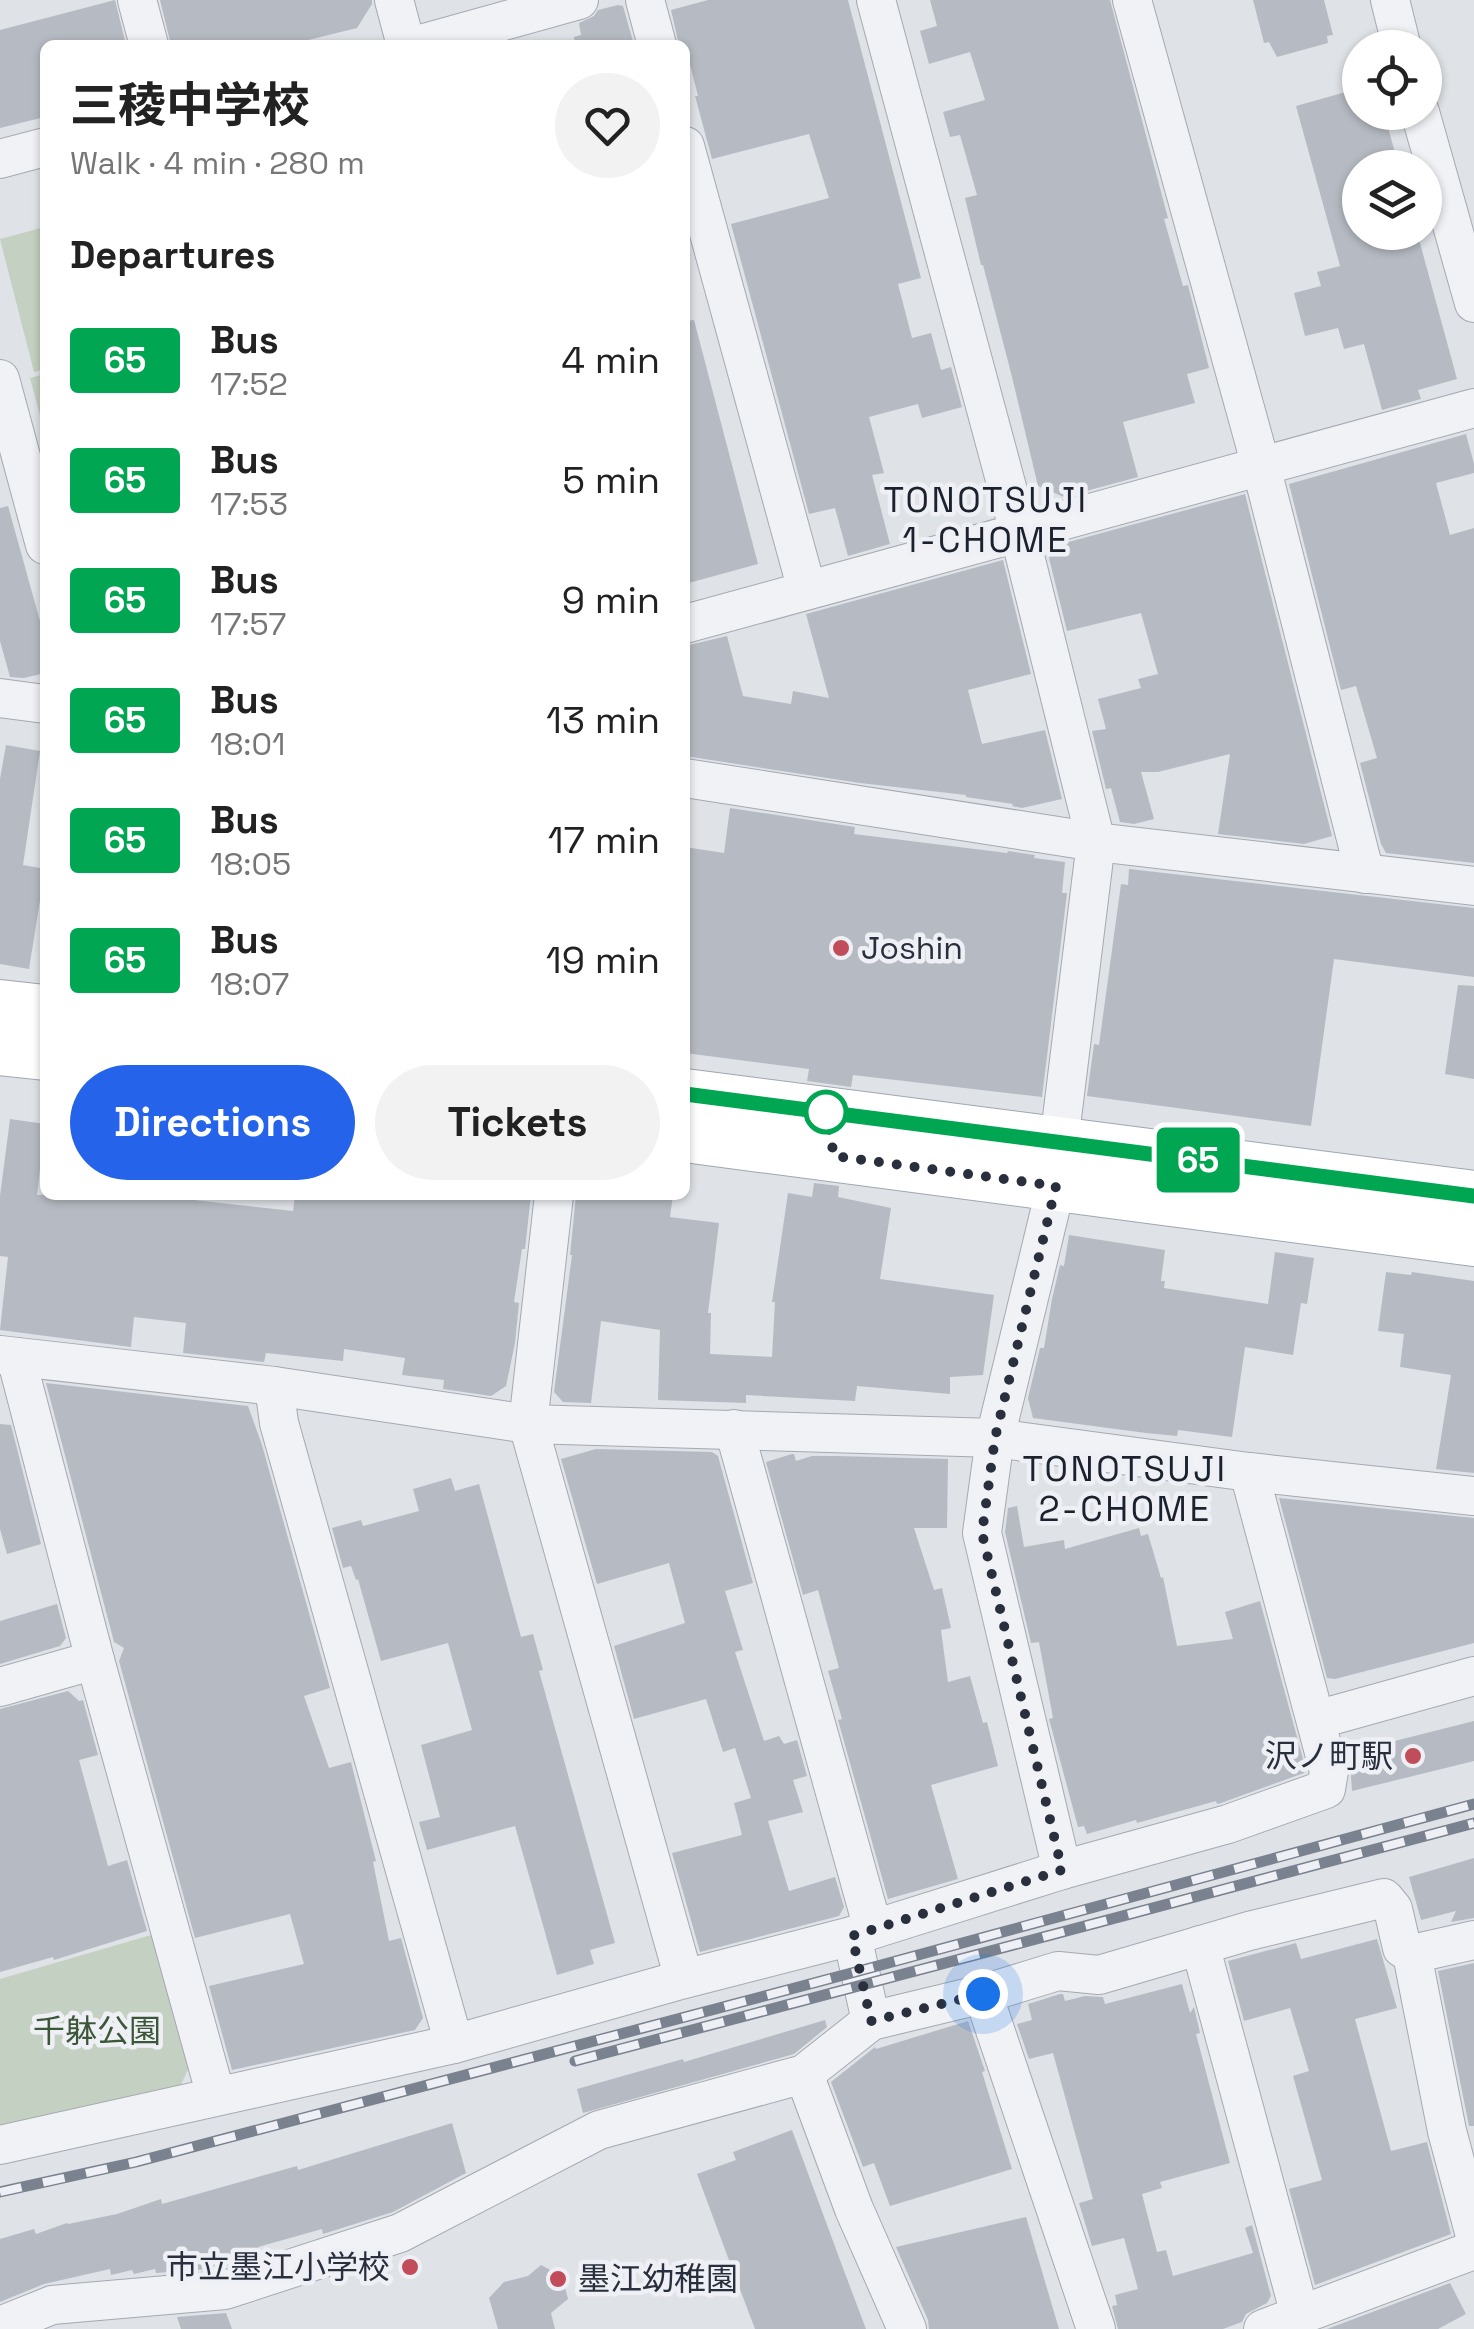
<!DOCTYPE html>
<meta charset="utf-8">
<style>
:root{--surface:#fff;--page:#f2f2f2;--text:#222;--muted:#767676;--accent:#2563eb}
body{margin:0;font-family:"Space Grotesk","Noto Sans JP",sans-serif;background:var(--page);color:var(--text);height:100vh;display:flex;flex-direction:column;font-size:38px;white-space:nowrap}
*{box-sizing:border-box;margin:0}
p{font-size:32px;color:var(--muted)}
.icon{flex:none;width:55px;height:55px;fill:none;stroke:currentColor;stroke-width:2;stroke-linecap:round;stroke-linejoin:round}
.map{position:relative;flex:1;overflow:hidden}
.side{position:absolute;left:40px;top:40px;width:650px;height:1160px;display:flex;flex-direction:column;background:var(--surface);border-radius:15px;box-shadow:0 2px 8px #0004}
.side>*{flex:none}
.badge{padding:0 20px;border-radius:8px;font-size:35px;line-height:65px}
.buttons{position:absolute;left:1342px;top:30px;display:grid;gap:20px}
.buttons a{display:grid;place-items:center;width:100px;height:100px;border-radius:50%;background:var(--surface);box-shadow:0 2px 8px #0004;font-size:50px}
.you{position:absolute;width:50px;height:50px;margin:-25px;border:8px solid #fff;border-radius:50%;background:#1a73e8;box-shadow:0 0 0 15px #1a73e833}
.map>.badge{position:absolute;translate:-50% -50%;box-shadow:0 0 0 5px #fff}
h2{padding:0 30px;font-size:38px;line-height:90px}
.round{display:grid;place-items:center;flex:none;width:105px;height:105px;border-radius:52px;background:var(--page)}
.headline{display:flex;align-items:center;justify-content:space-between;height:170px;padding:0 30px}
h1{font-size:48px;font-weight:700;line-height:75px}
.button{display:flex;gap:20px;margin-top:auto;padding:20px 30px}
.button a{flex:1;height:115px;border-radius:60px;background:var(--accent);color:#fff;font-size:40px;font-weight:700;line-height:115px;text-align:center}
.button a+a{background:var(--page);color:var(--text)}
ul{padding:0;list-style:none}
li{display:flex;align-items:center;gap:30px;height:120px;padding:0 30px}
li div{flex:1}
li b{display:block;font-size:38px}
li em{font-style:normal}
li .badge{min-width:110px;font-weight:700;text-align:center}
.map>svg:first-child{display:block}
.green{fill:#c4d0c1}
.building{fill:#b6bbc3}
.lines{fill:none;stroke-linecap:round;stroke-linejoin:round}
.minor-casing{stroke:#a5a9b1;stroke-width:40}
.major-casing{stroke:#9fa6b1;stroke-width:52}
.minor{stroke:#f1f2f6;stroke-width:38}
.major{stroke:#fff;stroke-width:50}
.rail-casing{stroke:#7a818f;stroke-width:11}
.rail{stroke:#eef0f5;stroke-width:8;stroke-dasharray:22;stroke-linecap:butt}
.line-casing{stroke:#fff;stroke-width:22}
.line{stroke:#00a651;stroke-width:15}
.walk{stroke:#292f3d;stroke-width:10;stroke-dasharray:0 18}
.poi-dot{fill:#c24d5a;stroke:#eef0f5;stroke-width:4}
.stop-dot{fill:#fff;stroke:#00a651;stroke-width:5}
.labels{text-anchor:middle;dominant-baseline:central;stroke-width:9;stroke-linejoin:round;paint-order:stroke}
.poi-label{font-size:32px;fill:#292f3d;stroke:#eef0f5;text-anchor:start}
.park-label{font-size:32px;fill:#3c5738;stroke:#eef0f5}
.neighbourhood-label{font-size:35px;letter-spacing:2.5px;fill:#1b212d;stroke:#eef0f5}
</style>
<div class="map">
<svg width="1474" height="2329" viewBox="0 0 1474 2329">
<rect width="100%" height="100%" fill="#dfe2e7"/>
<g class="green">
<path d="M 45,227 L 45,369 L 34,372 L 0,239 Z"/>
<path d="M 45,374 L 45,434 L 30,378 Z"/>
<path d="M 158,1933 L 191,2063 L 178,2091 L 0,2132 L 0,1979 Z"/>
</g>
<g class="building">
<path d="M 115,0 L 126,45 L 45,45 L 45,117 L 0,128 L 0,30 Z"/>
<path d="M 160,0 L 372,0 L 372,4 L 357,28 L 288,45 L 171,45 Z"/>
<path d="M 708,0 L 848,0 L 921,278 L 898,284 L 912,338 L 931,333 L 941,370 L 951,367 L 962,407 L 922,418 L 918,404 L 869,417 L 884,473 L 872,475 L 890,544 L 848,556 L 835,508 L 809,514 L 731,224 L 829,198 L 809,134 L 712,159 L 695,96 L 698,96 L 685,45 L 679,45 L 671,10 Z"/>
<path d="M 930,0 L 1110,0 L 1168,218 L 1164,219 L 1183,286 L 1188,285 L 1209,368 L 1187,374 L 1195,403 L 1123,422 L 1138,477 L 1064,497 L 1038,486 L 1012,377 L 983,265 L 981,265 L 965,198 L 977,195 L 960,135 L 950,137 L 943,112 L 985,100 L 970,52 L 929,64 L 920,31 L 937,26 Z"/>
<path d="M 1253,0 L 1324,0 L 1333,35 L 1327,36 L 1328,43 L 1277,57 L 1269,42 L 1264,43 Z"/>
<path d="M 618,5 L 623,6 L 634,45 L 575,45 L 574,37 L 581,35 L 579,23 L 594,16 L 598,10 Z"/>
<path d="M 1360,88 L 1360,112 L 1384,112 L 1399,168 L 1360,168 L 1360,232 L 1417,232 L 1457,379 L 1418,390 L 1421,399 L 1382,410 L 1364,344 L 1344,349 L 1338,328 L 1305,336 L 1294,293 L 1321,286 L 1317,272 L 1340,266 L 1296,106 Z"/>
<path d="M 694,320 L 758,564 L 685,584 L 685,321 Z"/>
<path d="M 1466,434 L 1474,464 L 1474,473 L 1436,483 L 1450,535 L 1474,528 L 1474,863 L 1386,853 L 1381,844 L 1360,763 L 1377,758 L 1356,686 L 1341,690 L 1289,484 Z"/>
<path d="M 1245,494 L 1332,836 L 1304,844 L 1218,834 L 1230,754 L 1158,772 L 1141,772 L 1154,819 L 1134,824 L 1120,822 L 1111,788 L 1106,789 L 1092,731 L 1106,729 L 1098,699 L 1141,688 L 1138,679 L 1158,674 L 1141,613 L 1067,631 L 1049,558 L 1054,546 Z"/>
<path d="M 8,506 L 45,639 L 45,673 L 24,678 L 10,677 L 0,641 L 0,508 Z"/>
<path d="M 1003,560 L 1031,674 L 968,690 L 982,744 L 1045,730 L 1062,799 L 1022,808 L 1012,806 L 1013,804 L 966,797 L 966,795 L 860,783 L 685,756 L 685,646 L 727,636 L 743,696 L 791,704 L 793,691 L 829,698 L 806,614 Z"/>
<path d="M 6,745 L 40,751 L 23,865 L 45,869 L 29,969 L 0,964 L 0,779 Z"/>
<path d="M 730,808 L 855,827 L 854,834 L 1007,853 L 1008,851 L 1035,855 L 1034,858 L 1065,862 L 1062,893 L 1067,893 L 1042,1097 L 853,1075 L 851,1087 L 807,1081 L 809,1069 L 685,1053 L 685,847 L 724,853 Z"/>
<path d="M 1129,869 L 1474,908 L 1474,977 L 1334,959 L 1311,1126 L 1087,1096 L 1094,1044 L 1099,1045 L 1121,884 L 1128,885 Z"/>
<path d="M 1458,985 L 1474,986 L 1474,1079 L 1445,1074 Z"/>
<path d="M 10,1119 L 45,1124 L 37,1195 L 195,1195 L 194,1200 L 293,1211 L 295,1195 L 531,1195 L 525,1249 L 522,1249 L 514,1302 L 519,1303 L 515,1343 L 506,1386 L 491,1396 L 443,1389 L 444,1380 L 402,1375 L 405,1358 L 344,1349 L 343,1361 L 266,1353 L 264,1362 L 183,1353 L 186,1323 L 134,1317 L 131,1347 L 0,1330 L 8,1257 L 0,1256 L 0,1196 Z"/>
<path d="M 814,1183 L 839,1186 L 838,1197 L 891,1208 L 880,1279 L 994,1295 L 983,1375 L 950,1377 L 950,1394 L 857,1386 L 855,1401 L 746,1395 L 746,1403 L 658,1400 L 660,1330 L 601,1321 L 591,1403 L 563,1402 L 554,1392 L 572,1255 L 570,1255 L 576,1195 L 673,1195 L 670,1217 L 719,1223 L 708,1313 L 711,1313 L 710,1354 L 772,1357 L 775,1302 L 772,1302 L 788,1193 L 812,1197 Z"/>
<path d="M 1069,1235 L 1165,1250 L 1161,1281 L 1165,1281 L 1164,1288 L 1268,1304 L 1275,1252 L 1314,1258 L 1307,1304 L 1301,1303 L 1293,1355 L 1245,1347 L 1232,1437 L 1178,1430 L 1177,1436 L 1146,1433 L 1033,1418 L 1028,1398 L 1040,1348 L 1044,1348 L 1052,1299 L 1060,1265 L 1064,1266 Z"/>
<path d="M 1386,1272 L 1411,1275 L 1412,1272 L 1474,1281 L 1474,1473 L 1436,1469 L 1451,1375 L 1400,1367 L 1404,1334 L 1378,1331 Z"/>
<path d="M 46,1383 L 248,1406 L 262,1445 L 330,1688 L 304,1696 L 329,1768 L 351,1762 L 376,1861 L 373,1862 L 389,1941 L 401,1938 L 423,2018 L 415,2030 L 232,2070 L 209,1986 L 304,1964 L 290,1914 L 195,1938 L 119,1661 L 124,1648 L 114,1642 Z"/>
<path d="M 0,1424 L 11,1425 L 41,1544 L 7,1554 L 0,1529 Z"/>
<path d="M 596,1449 L 712,1452 L 718,1456 L 753,1583 L 725,1591 L 743,1650 L 735,1652 L 764,1741 L 779,1736 L 784,1744 L 797,1740 L 807,1776 L 793,1780 L 803,1812 L 768,1821 L 789,1891 L 835,1877 L 844,1907 L 839,1916 L 700,1952 L 672,1853 L 742,1835 L 734,1803 L 751,1798 L 735,1748 L 723,1752 L 706,1699 L 634,1719 L 614,1646 L 685,1623 L 669,1563 L 597,1584 L 561,1459 Z"/>
<path d="M 792,1454 L 794,1454 L 796,1461 L 812,1456 L 838,1456 L 948,1459 L 947,1528 L 914,1528 L 934,1590 L 942,1588 L 951,1628 L 941,1630 L 948,1682 L 970,1676 L 983,1723 L 987,1722 L 998,1766 L 931,1785 L 958,1879 L 888,1899 L 838,1720 L 842,1719 L 828,1671 L 839,1668 L 818,1590 L 803,1595 L 766,1462 Z"/>
<path d="M 451,1478 L 455,1491 L 479,1484 L 521,1637 L 533,1634 L 543,1670 L 539,1671 L 615,1943 L 590,1950 L 594,1964 L 557,1975 L 515,1826 L 427,1850 L 419,1822 L 440,1817 L 421,1745 L 472,1730 L 448,1643 L 381,1661 L 358,1579 L 356,1580 L 351,1566 L 343,1568 L 332,1528 L 361,1520 L 363,1526 L 419,1511 L 413,1489 Z"/>
<path d="M 1279,1498 L 1474,1518 L 1474,1643 L 1335,1679 L 1327,1678 Z"/>
<path d="M 1017,1506 L 1024,1547 L 1064,1540 L 1065,1549 L 1139,1528 L 1141,1536 L 1148,1534 L 1161,1578 L 1163,1577 L 1177,1646 L 1233,1639 L 1225,1612 L 1260,1601 L 1306,1770 L 1304,1773 L 1221,1803 L 1217,1804 L 1216,1801 L 1137,1823 L 1136,1820 L 1087,1834 L 1084,1826 L 1078,1827 L 1049,1719 L 1053,1718 L 1039,1642 L 1031,1643 L 1005,1532 L 1008,1508 Z"/>
<path d="M 57,1604 L 66,1638 L 60,1646 L 0,1664 L 0,1621 Z"/>
<path d="M 68,1691 L 79,1701 L 83,1700 L 98,1755 L 79,1760 L 108,1866 L 127,1860 L 147,1931 L 54,1960 L 53,1957 L 0,1972 L 0,1709 Z"/>
<path d="M 1474,1721 L 1474,1761 L 1352,1791 L 1350,1761 L 1355,1751 Z"/>
<path d="M 1474,1858 L 1474,1918 L 1451,1922 L 1456,1911 L 1421,1920 L 1409,1877 Z"/>
<path d="M 1377,1939 L 1397,2008 L 1355,2019 L 1391,2151 L 1427,2142 L 1451,2234 L 1315,2285 L 1289,2189 L 1322,2180 L 1293,2076 L 1309,2071 L 1290,2008 L 1244,2021 L 1228,1961 L 1296,1943 L 1301,1959 Z"/>
<path d="M 1474,1963 L 1474,2126 L 1469,2126 L 1438,1971 Z"/>
<path d="M 1182,1984 L 1190,2013 L 1194,2007 L 1200,2033 L 1196,2034 L 1230,2163 L 1160,2182 L 1162,2188 L 1142,2194 L 1157,2252 L 1166,2250 L 1173,2276 L 1253,2253 L 1245,2228 L 1252,2225 L 1271,2296 L 1267,2303 L 1246,2314 L 1242,2322 L 1223,2329 L 1118,2329 L 1112,2306 L 1117,2305 L 1115,2295 L 1138,2289 L 1124,2238 L 1092,2246 L 1079,2203 L 1093,2199 L 1053,2053 L 1029,2059 L 1017,2024 L 1032,2020 L 1028,2004 L 1060,1994 L 1063,1994 L 1065,2001 L 1085,1996 L 1103,1997 L 1105,2004 Z"/>
<path d="M 825,2020 L 827,2027 L 794,2054 L 583,2113 L 577,2089 L 683,2059 L 684,2062 Z"/>
<path d="M 968,2021 L 985,2071 L 982,2072 L 1012,2169 L 890,2206 L 874,2163 L 863,2167 L 831,2082 L 875,2047 L 876,2049 Z"/>
<path d="M 452,2123 L 466,2173 L 393,2212 L 323,2234 L 322,2229 L 258,2247 L 260,2255 L 220,2268 L 156,2273 L 155,2269 L 134,2274 L 132,2270 L 111,2275 L 110,2269 L 44,2284 L 0,2302 L 0,2239 L 34,2229 L 36,2234 L 67,2223 L 68,2224 L 117,2214 L 161,2199 L 162,2204 L 297,2166 L 298,2170 Z"/>
<path d="M 792,2130 L 840,2260 L 866,2329 L 755,2329 L 733,2271 L 697,2174 L 736,2160 L 733,2152 Z"/>
<path d="M 1026,2217 L 1059,2329 L 929,2329 L 928,2320 L 896,2247 Z"/>
<path d="M 541,2265 L 562,2276 L 568,2299 L 551,2313 L 555,2329 L 498,2329 L 489,2298 L 504,2282 L 528,2276 Z"/>
<path d="M 1450,2283 L 1466,2314 L 1438,2329 L 1327,2329 Z"/>
<path d="M 226,2313 L 232,2329 L 181,2329 L 177,2317 Z"/>
</g>
<g class="lines">
<g class="minor-casing">
<g id="minor">
<path d="M 137,0 L 149,45"/>
<path d="M 394,0 L 406,45"/>
<path d="M 645,0 L 657,45"/>
<path d="M 876,0 L 1019,532 L 1096,842 L 1059,1142"/>
<path d="M 1132,0 L 1261,466 L 1365,874"/>
<path d="M 1390,0 L 1402,48"/>
<path d="M 417,45 L 579,0"/>
<path d="M 1420,112 L 1474,303"/>
<path d="M 685,146 L 807,590"/>
<path d="M 0,159 L 45,147"/>
<path d="M 0,379 L 45,545"/>
<path d="M 685,624 L 1474,408"/>
<path d="M 0,698 L 45,704"/>
<path d="M 685,778 L 1096,842 L 1474,886"/>
<path d="M 1056,1186 L 995,1438 L 982,1533 L 1062,1870 L 1228,1824 L 1326,1789 L 1329,1771 L 1249,1472"/>
<path d="M 554,1195 L 528,1424 L 684,1979"/>
<path d="M 0,1355 L 274,1386 L 528,1424 L 995,1438 L 1249,1472 L 1474,1496"/>
<path d="M 16,1357 L 95,1660 L 216,2096"/>
<path d="M 274,1386 L 279,1423 L 454,2044"/>
<path d="M 734,1429 L 873,1929"/>
<path d="M 0,1687 L 95,1660"/>
<path d="M 1316,1720 L 1474,1676"/>
<path d="M 852,1936 L 871,2021"/>
<path d="M 1200,1945 L 1300,2315"/>
<path d="M 1412,1954 L 1447,2131 L 1474,2232"/>
<path d="M 983,1994 L 1096,2329"/>
<path d="M 804,2074 L 854,2209 L 907,2329"/>
<path d="M 0,2145 L 454,2044 L 684,1979 L 852,1936 L 1062,1870"/>
<path d="M 0,2326 L 52,2305 L 225,2290 L 400,2233 L 599,2130 L 804,2074 L 871,2021 L 983,1994 L 1058,1971 L 1099,1975 L 1249,1931 L 1384,1898 L 1393,1909 L 1402,1948 L 1412,1954 L 1474,1940"/>
<path d="M 1263,2329 L 1474,2250"/>
</g>
</g>
<g class="major-casing">
<g id="major">
<path d="M 0,1005 L 45,1010"/>
<path d="M 0,1050 L 45,1055"/>
<path d="M 685,1094 L 1474,1196"/>
<path d="M 685,1137 L 1474,1241"/>
</g>
</g>
<use href="#minor" class="minor"/>
<use href="#major" class="major"/>
<g class="rail-casing">
<g id="rail">
<path d="M 575,2061 L 1474,1823"/>
<path d="M 0,2192 L 136,2162 L 859,1971 L 1474,1804"/>
</g>
</g>
<use href="#rail" class="rail"/>
</g>
<g class="lines">
<g class="line-casing">
<path id="line" d="M 685,1094 L 1474,1196"/>
</g>
<use href="#line" class="line"/>
<path class="walk" d="M 826,1112 L 834,1156 L 1056,1186 L 995,1438 L 982,1533 L 1062,1870 L 852,1936 L 871,2021 L 983,1994"/>
</g>
<g class="poi-dot">
<circle cx="841" cy="948" r="10"/>
<circle cx="1413" cy="1756" r="10"/>
<circle cx="410" cy="2267" r="10"/>
<circle cx="558" cy="2279" r="10"/>
</g>
<circle class="stop-dot" cx="826" cy="1112" r="20"/>
<g class="labels">
<g class="poi-label">
<text x="861" y="948">Joshin</text>
<text x="1393" y="1756" text-anchor="end">沢ノ町駅</text>
<text x="390" y="2267" text-anchor="end">市立墨江小学校</text>
<text x="578" y="2279">墨江幼稚園</text>
</g>
<g class="park-label">
<text x="97" y="2031">千躰公園</text>
</g>
<g class="neighbourhood-label">
<text x="986" y="500">TONOTSUJI<tspan x="986" dy="40">1-CHOME</tspan></text>
<text x="1125" y="1469">TONOTSUJI<tspan x="1125" dy="40">2-CHOME</tspan></text>
</g>
</g>
</svg>
<div class="buttons">
<a><svg class="icon" aria-label="locate" viewBox="0 0 24 24"><circle cx="12" cy="12" r="6"/><path d="M12 2v4M12 18v4M2 12h4M18 12h4"/></svg></a>
<a><svg class="icon" aria-label="layers" viewBox="0 0 24 24"><path d="M12 4l9 5-9 5-9-5zM3 14l9 5 9-5"/></svg></a>
</div>
<div class="you" style="left:983px;top:1994px"></div>
<b class="badge" style="left:1198px;top:1160px;background:#00a651;color:#fff">65</b>
<section class="side">
<div class="headline"><div><h1>三稜中学校</h1><p>Walk · 4 min · 280 m</p></div><a class="round"><svg class="icon" aria-label="heart" viewBox="0 0 24 24"><path d="M12 20l-8-8c-3-5 5-10 8-4 3-6 11-1 8 4z"/></svg></a></div>
<h2>Departures</h2>
<ul>
<li><span class="badge" style="background:#00a651;color:#fff">65</span><div><b>Bus</b><p>17:52</p></div><em>4 min</em></li>
<li><span class="badge" style="background:#00a651;color:#fff">65</span><div><b>Bus</b><p>17:53</p></div><em>5 min</em></li>
<li><span class="badge" style="background:#00a651;color:#fff">65</span><div><b>Bus</b><p>17:57</p></div><em>9 min</em></li>
<li><span class="badge" style="background:#00a651;color:#fff">65</span><div><b>Bus</b><p>18:01</p></div><em>13 min</em></li>
<li><span class="badge" style="background:#00a651;color:#fff">65</span><div><b>Bus</b><p>18:05</p></div><em>17 min</em></li>
<li><span class="badge" style="background:#00a651;color:#fff">65</span><div><b>Bus</b><p>18:07</p></div><em>19 min</em></li>
</ul>
<div class="button"><a>Directions</a><a>Tickets</a></div>
</section>
</div>
